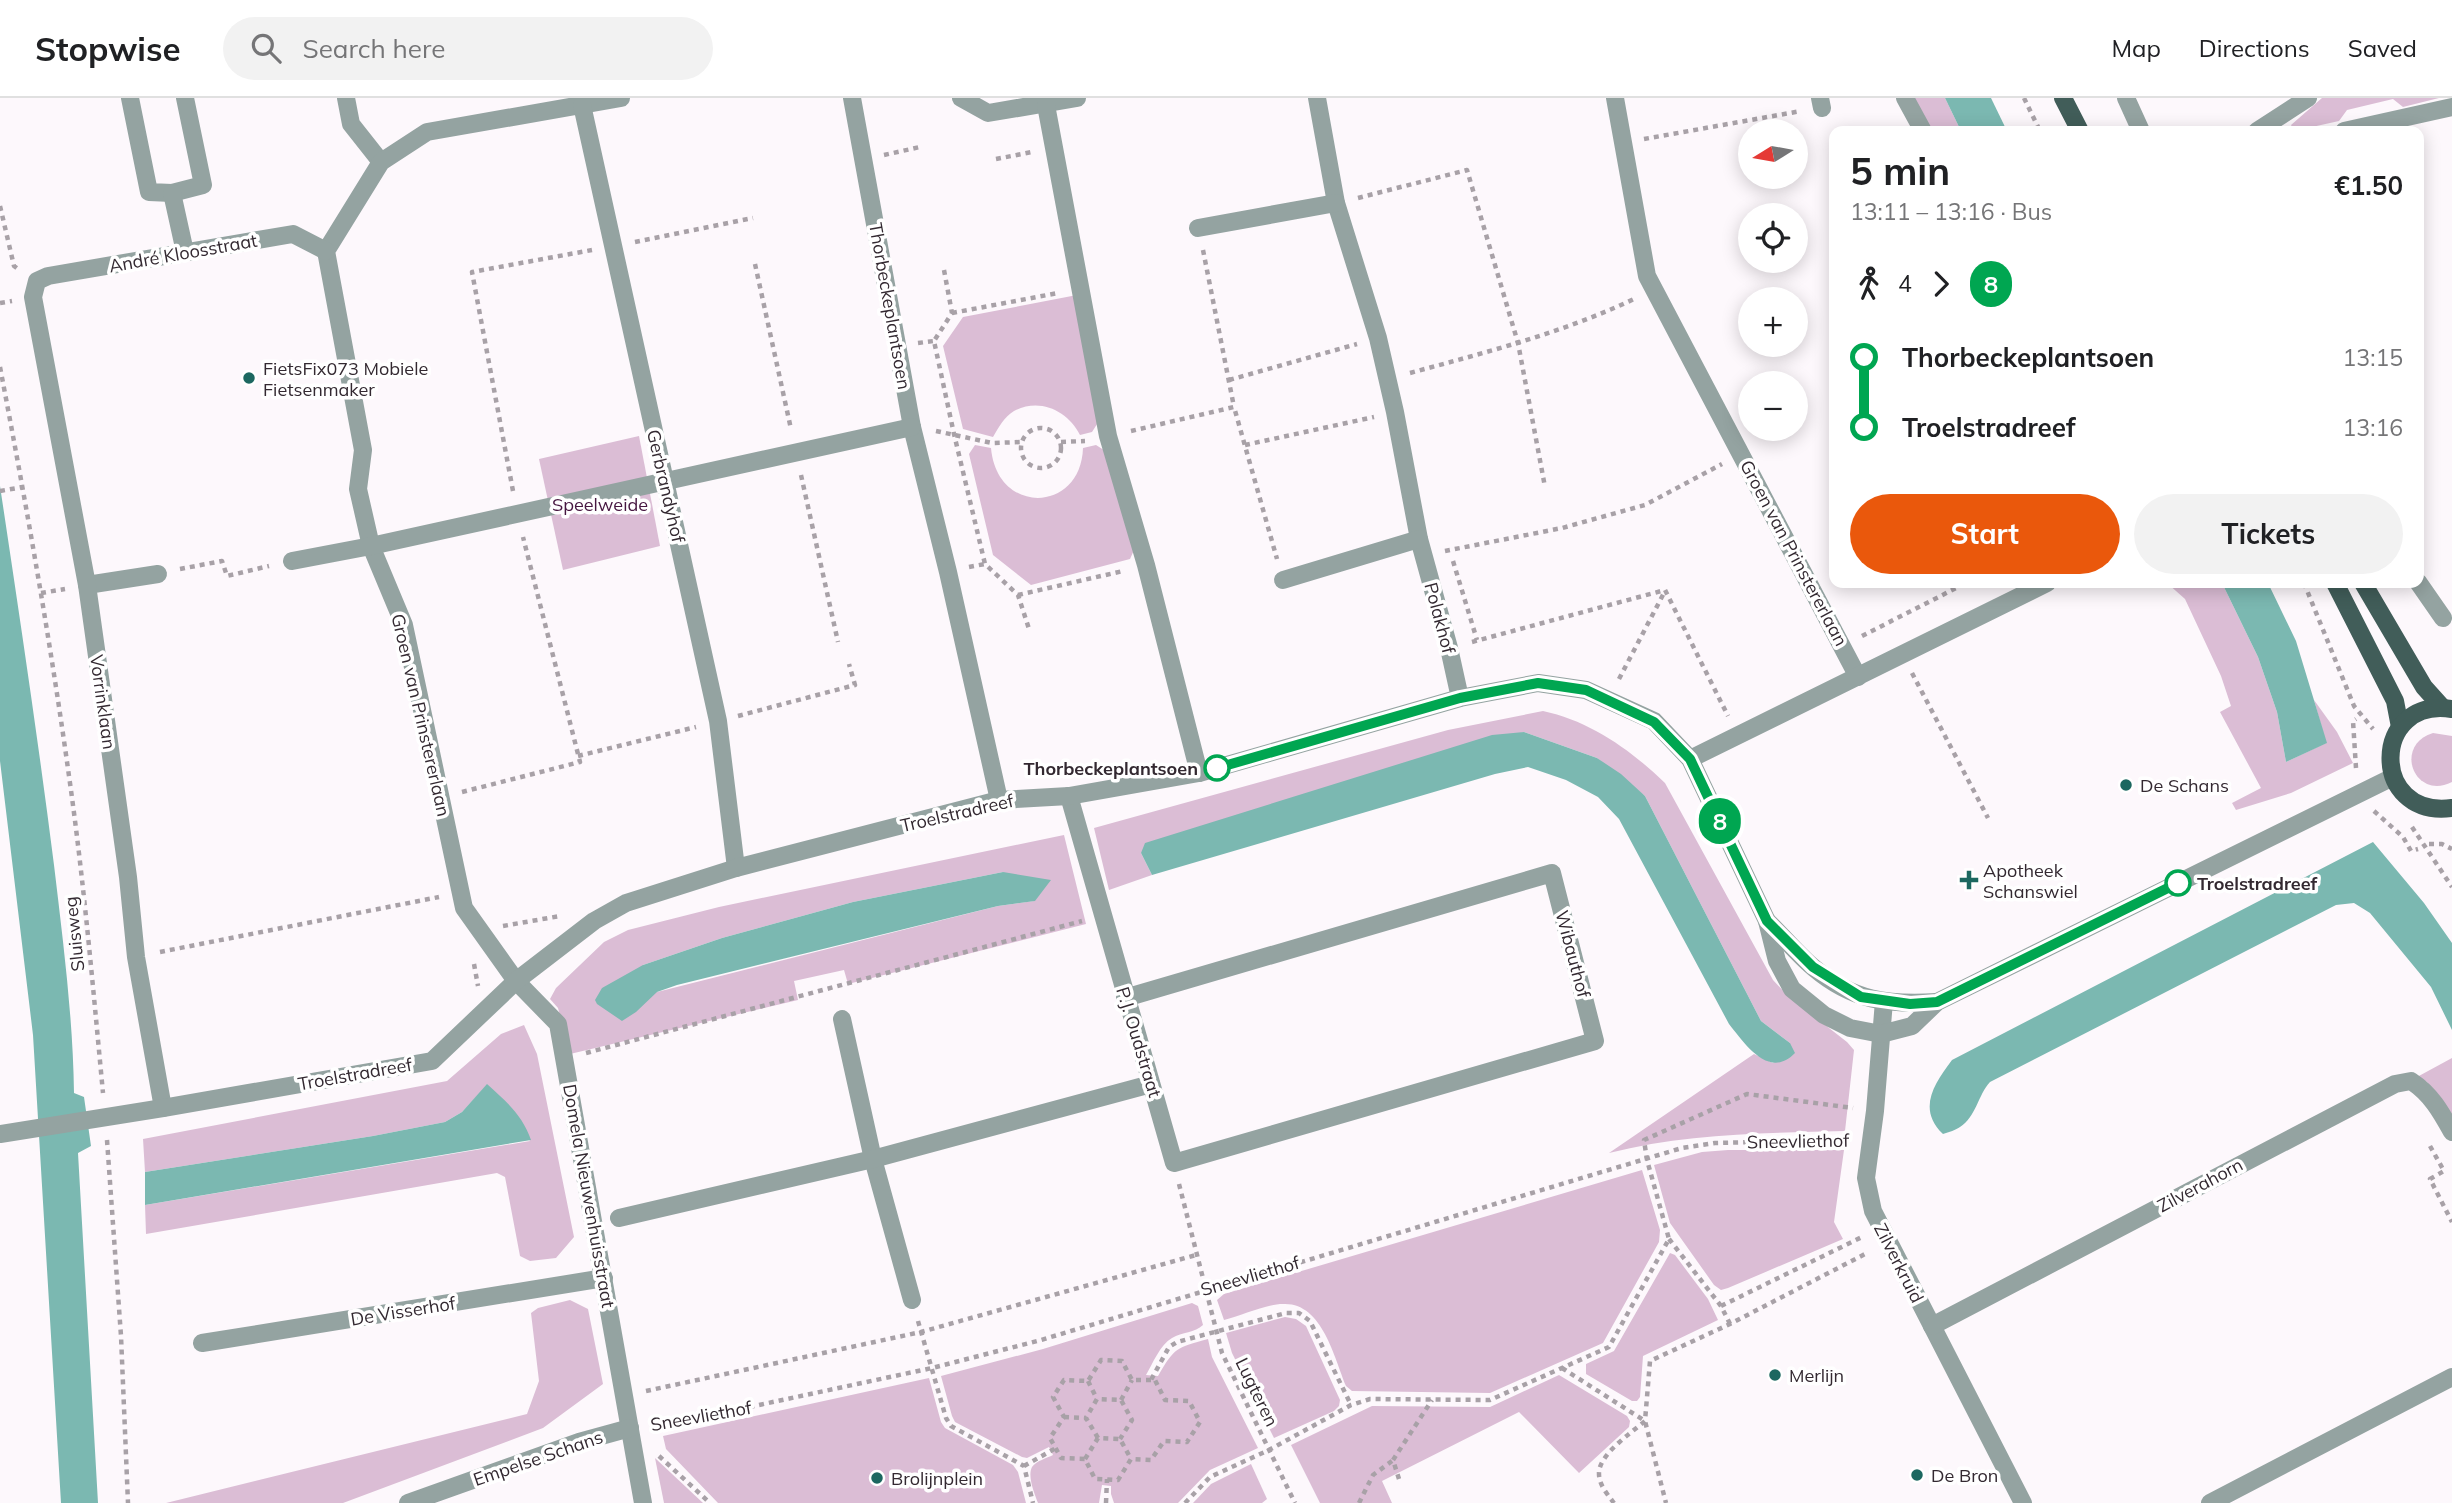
<!DOCTYPE html>
<meta charset="utf-8">
<style>
:root{--surface:#fff;--page:#f2f2f2;--text:#202124;--muted:#757577;--line:#e0e0e0;--accent:#ea580c}
body{margin:0;font-family:Mulish,sans-serif;background:var(--page);color:var(--text);height:100vh;display:flex;flex-direction:column;font-size:26px;white-space:nowrap}
*{box-sizing:border-box;margin:0}
p{font-size:23px;color:var(--muted)}
.icon{flex:none;width:38px;height:38px;fill:none;stroke:currentColor;stroke-width:2;stroke-linecap:round;stroke-linejoin:round}
.map{position:relative;flex:1;overflow:hidden}
.details{position:absolute;left:1829px;top:28px;width:595px;height:462px;display:flex;flex-direction:column;background:var(--surface);border-radius:14px;box-shadow:0 4px 18px #0003}
.details>*{flex:none}
.badge{padding:0 14px;border-radius:23px;font-size:24px;line-height:46px}
.needle{width:46px;rotate:259deg}
.tools{position:absolute;left:1738px;top:21px;display:grid;gap:14px}
.tools a{display:grid;place-items:center;width:70px;height:70px;border-radius:50%;background:var(--surface);box-shadow:0 4px 18px #0003;font-size:35px}
.map>.badge{position:absolute;translate:-50% -50%;box-shadow:0 0 0 4px #fff}
.legs{display:flex;align-items:center;gap:10px;height:77px;padding:0 21px;font-size:23px}
.legs p{margin-inline-start:auto}
.headline{display:flex;align-items:center;justify-content:space-between;height:119px;padding:0 21px}
h1{font-size:38px;font-weight:700;line-height:52px}
.action{display:flex;gap:14px;margin-top:auto;padding:14px 21px}
.action a{flex:1;height:80px;border-radius:42px;background:var(--accent);color:#fff;font-size:28px;font-weight:700;line-height:80px;text-align:center}
.action a+a{background:var(--page);color:var(--text)}
ul{padding:0 21px;list-style:none}
li{display:flex;align-items:center;gap:24px;height:70px;font-size:26px}
li i{display:grid;place-items:center;width:10px;height:100%;margin:0 9px;background:currentColor}
li i::after{content:'';width:18px;height:18px;margin:-9px;border:5px solid;border-radius:50%;background:var(--surface)}
li p{margin-inline-start:auto}
li:first-child i{background:linear-gradient(#0000 50%,currentColor 0)}
li:last-child i{background:linear-gradient(currentColor 50%,#0000 0)}
header{display:flex;align-items:center;gap:42px;box-sizing:border-box;height:98px;padding:0 35px;background:var(--surface);border-bottom:2px solid var(--line)}
header strong{font-size:33px}
nav{display:flex;gap:38px;margin-inline-start:auto;font-size:24px}
.search{width:490px;height:63px;background:var(--page);display:flex;align-items:center;gap:18px;box-sizing:border-box;padding:0 24px;border-radius:38px;color:var(--muted);font-size:26px}
.map>svg:first-child{display:block}
.green{fill:#dbbdd5;fill-rule:evenodd}
.water{fill:#7bb8b1}
.lines{fill:none;stroke-linecap:round;stroke-linejoin:round}
.path{stroke:#a8a1a7;stroke-width:4.5;stroke-dasharray:5 5;stroke-linecap:butt}
.minor{stroke:#94a3a1;stroke-width:18}
.major{stroke:#415d59;stroke-width:18}
.line-1-casing{stroke:#fff;stroke-width:16}
.line-1{stroke:#00a651;stroke-width:10}
.poi-dot{fill:#1c6760;stroke:#fff;stroke-width:2.5}
.stop-1-dot{fill:#fff;stroke:#00a651;stroke-width:3.5}
.labels{text-anchor:middle;dominant-baseline:central;stroke-width:7;stroke-linejoin:round;paint-order:stroke}
.street-label{font-size:18px;fill:#332931;stroke:#fff}
.poi-label{font-size:18px;fill:#332931;stroke:#fff;text-anchor:start}
.park-label{font-size:18px;fill:#461640;stroke:#fff}
.stop-label{font-size:18px;font-weight:bold;fill:#332931;stroke:#fff;text-anchor:end}
</style>
<header>
<strong>Stopwise</strong>
<div class="search"><svg class="icon" aria-label="search" viewBox="0 0 24 24"><circle cx="10" cy="10" r="6"/><path d="M15 15l6 6"/></svg>Search here</div>
<nav><a>Map</a><a>Directions</a><a>Saved</a></nav>
</header>
<div class="map">
<svg width="2452" height="1405" viewBox="0 0 2452 1405">
<rect width="100%" height="100%" fill="#fdf8fc"/>
<g class="green">
<path d="M 1913,0 L 1945,0 L 1961,33 L 1930,33 Z"/>
<path d="M 2322,0 L 2439,0 L 2403,9 L 2393,1 L 2347,12 L 2339,23 L 2294,33 L 2291,27 Z"/>
<path d="M 1077,197 L 1099,323 L 1092,334 L 1080,337 C 1068,313 1040,299 1014,313 C 1004,319 999,329 993,339 L 963,331 L 943,248 L 963,219 Z"/>
<path d="M 639,338 L 660,448 L 563,472 L 539,361 Z"/>
<path d="M 975,347 L 991,350 C 997,418 1081,415 1083,350 L 1096,347 L 1107,354 L 1135,450 L 1130,461 L 1031,487 L 993,457 L 969,356 Z"/>
<path d="M 2167,485 L 2222,485 L 2258,559 L 2277,614 L 2286,664 L 2326,645 L 2314,602 L 2337,634 L 2353,665 L 2291,695 L 2236,712 L 2232,705 L 2261,690 L 2220,614 L 2231,608 L 2221,578 L 2185,501 Z"/>
<path d="M 1543,613 C 1590,623 1631,652 1665,685 L 1773,882 L 1788,898 L 1847,944 L 1854,952 L 1845,1033 C 1766,1035 1686,1035 1609,1055 L 1754,956 L 1773,965 L 1790,945 L 1761,923 L 1645,698 L 1597,660 L 1524,634 L 1141,755 L 1152,777 L 1109,792 L 1094,730 L 1448,632 Z"/>
<path d="M 2433,635 L 2452,638 L 2452,684 C 2414,703 2393,647 2433,635 Z"/>
<path d="M 1064,737 L 1086,826 L 848,886 L 844,872 L 794,883 L 798,902 L 570,956 L 558,910 L 550,901 L 556,890 L 604,844 L 628,832 L 719,809 ZM 1003,774 L 1034,803 L 998,808 L 657,894 L 643,867 L 722,840 L 853,804 Z"/>
<path d="M 524,927 L 537,956 L 574,1139 L 556,1160 L 530,1163 L 520,1158 L 505,1079 L 497,1075 L 146,1136 L 145,1107 L 530,1043 L 487,987 L 462,1014 L 445,1024 L 373,1038 L 145,1074 L 143,1041 L 447,983 L 501,936 Z"/>
<path d="M 2452,960 L 2452,1027 L 2427,984 L 2417,979 Z"/>
<path d="M 1728,1052 L 1844,1052 L 1834,1124 L 1843,1141 L 1728,1190 L 1721,1192 L 1714,1187 L 1670,1125 L 1654,1067 L 1702,1054 Z"/>
<path d="M 1642,1072 L 1660,1132 L 1659,1144 L 1603,1245 L 1490,1295 L 1352,1293 L 1346,1288 C 1334,1259 1322,1204 1283,1206 C 1266,1206 1241,1218 1224,1222 L 1217,1202 L 1224,1196 Z"/>
<path d="M 1670,1155 L 1675,1157 L 1708,1201 L 1718,1222 L 1643,1258 L 1640,1299 L 1637,1303 L 1632,1303 L 1586,1276 L 1586,1266 L 1614,1253 Z"/>
<path d="M 570,1202 L 588,1211 L 603,1286 L 543,1330 L 343,1405 L 166,1405 L 527,1316 L 539,1283 L 531,1215 L 538,1210 Z"/>
<path d="M 1192,1205 L 1198,1208 L 1203,1227 C 1195,1235 1182,1234 1172,1240 C 1160,1247 1153,1265 1146,1277 L 1158,1278 C 1175,1249 1176,1250 1208,1241 L 1212,1259 L 1258,1350 L 1210,1372 L 1178,1405 L 1114,1405 L 1111,1396 L 1111,1388 L 1102,1387 L 1099,1405 L 1038,1405 C 1035,1397 1027,1378 1032,1369 C 1036,1363 1047,1360 1053,1357 L 1049,1349 L 1027,1360 L 1022,1359 L 955,1324 L 952,1318 L 941,1278 L 1043,1251 Z"/>
<path d="M 1285,1219 L 1296,1221 L 1306,1228 L 1340,1302 L 1339,1308 L 1334,1313 L 1274,1340 L 1232,1255 L 1226,1235 Z"/>
<path d="M 1559,1277 L 1627,1318 L 1630,1323 L 1629,1329 L 1579,1375 L 1519,1314 L 1382,1383 L 1392,1405 L 1320,1405 L 1291,1347 L 1372,1308 L 1490,1309 Z"/>
<path d="M 929,1280 L 941,1324 L 945,1330 L 1013,1367 L 1018,1374 L 1026,1405 L 718,1405 L 666,1351 L 663,1338 Z"/>
<path d="M 655,1360 L 703,1405 L 664,1405 Z"/>
<path d="M 1251,1366 L 1267,1401 L 1262,1405 L 1193,1405 L 1211,1386 Z"/>
</g>
<g class="water">
<path d="M 1945,0 L 1991,0 L 2007,33 L 1961,33 Z"/>
<path d="M 0,388 C 19,514 38,641 54,767 C 63,843 73,919 74,995 L 84,999 L 91,1048 L 78,1055 L 98,1405 L 61,1405 L 33,937 L 0,663 Z"/>
<path d="M 2222,485 L 2268,485 L 2296,543 L 2327,645 L 2286,664 L 2277,614 L 2258,559 Z"/>
<path d="M 1524,634 L 1597,660 L 1621,676 L 1645,698 L 1761,923 L 1790,945 L 1795,955 C 1769,982 1745,946 1729,926 L 1619,721 L 1598,699 L 1566,682 L 1528,669 L 1495,676 L 1152,777 L 1141,755 L 1145,745 L 1492,637 Z"/>
<path d="M 2373,744 L 2424,805 L 2452,845 L 2452,932 L 2431,889 L 2370,815 L 2354,805 L 2336,807 L 1990,984 C 1978,997 1976,1019 1960,1029 C 1956,1032 1949,1034 1943,1036 C 1917,1011 1934,986 1952,962 Z"/>
<path d="M 1003,774 L 1051,782 L 1035,803 L 998,808 L 677,887 L 657,894 L 636,914 L 622,923 L 597,906 L 595,902 L 602,890 L 643,867 L 722,840 L 853,804 Z"/>
<path d="M 487,986 C 506,1003 523,1018 531,1042 L 145,1107 L 145,1074 L 373,1038 L 445,1024 L 462,1014 Z"/>
</g>
<g class="lines">
<g class="path">
<path d="M 2024,0 L 2040,33"/>
<path d="M 1644,41 L 1801,13"/>
<path d="M 884,57 L 920,49"/>
<path d="M 996,61 L 1032,54"/>
<path d="M 1358,100 L 1467,72 L 1518,245 L 1545,389"/>
<path d="M 0,108 L 14,168 L 18,171"/>
<path d="M 635,144 L 753,120"/>
<path d="M 1203,152 L 1234,309"/>
<path d="M 755,166 L 791,331"/>
<path d="M 944,172 L 952,215 L 934,243 L 954,336 L 985,466 L 1018,497 L 1030,534"/>
<path d="M 0,205 L 12,203"/>
<path d="M 952,215 L 1058,195"/>
<path d="M 918,245 L 934,243"/>
<path d="M 0,269 C 26,405 50,541 69,678 C 84,784 93,890 103,995"/>
<path d="M 1410,275 C 1487,254 1562,235 1634,201"/>
<path d="M 1229,282 L 1357,246"/>
<circle cx="1041" cy="350" r="20"/>
<path d="M 936,333 L 992,345 L 1021,344"/>
<path d="M 1131,333 L 1234,309 L 1277,461"/>
<path d="M 1061,344 L 1085,343"/>
<path d="M 1245,347 L 1374,319"/>
<path d="M 801,377 L 838,544"/>
<path d="M 0,393 L 23,389"/>
<path d="M 513,393 L 472,174 L 592,152"/>
<path d="M 1445,453 L 1562,430 L 1645,407 L 1722,366"/>
<path d="M 1453,463 L 1477,542"/>
<path d="M 969,469 L 985,466"/>
<path d="M 180,471 L 222,463 L 227,478 L 269,468"/>
<path d="M 2304,485 L 2354,608 L 2373,631"/>
<path d="M 41,495 L 65,491"/>
<path d="M 1018,497 L 1123,473"/>
<path d="M 1862,538 L 1966,485"/>
<path d="M 1472,544 L 1665,492 L 1728,618"/>
<path d="M 1912,575 L 1988,720"/>
<path d="M 1619,581 L 1665,493"/>
<path d="M 738,618 L 855,587 L 849,566"/>
<path d="M 578,658 L 696,629"/>
<path d="M 2356,670 L 2353,623 L 2356,621"/>
<path d="M 462,694 L 580,664 L 523,439"/>
<path d="M 2374,713 L 2403,739 L 2411,753 L 2418,751"/>
<path d="M 2412,729 L 2452,789"/>
<path d="M 2429,746 L 2442,746 L 2452,751"/>
<path d="M 503,828 L 560,818"/>
<path d="M 160,854 L 439,799"/>
<path d="M 474,866 L 478,888"/>
<path d="M 586,955 L 1082,823"/>
<path d="M 107,1042 L 121,1238 L 128,1405"/>
<path d="M 2430,1048 L 2444,1073 L 2430,1081 L 2452,1124"/>
<path d="M 1179,1086 L 1222,1255 L 1295,1405"/>
<path d="M 1669,1141 L 1721,1208 L 1730,1226"/>
<path d="M 1721,1208 L 1862,1139"/>
<path d="M 918,1223 L 946,1320 L 951,1328 L 1024,1368 L 1033,1405"/>
<path d="M 1562,1270 L 1645,1323 L 1666,1405"/>
<path d="M 1151,1282 L 1132,1282 L 1122,1263 L 1101,1262 L 1088,1283 L 1064,1282 L 1053,1299 L 1064,1319 L 1050,1340 L 1061,1360 L 1085,1361 L 1095,1381 L 1118,1382 L 1131,1361 L 1151,1362 L 1164,1343 L 1187,1344 L 1200,1324 L 1189,1303 L 1165,1302 L 1155,1282 L 1151,1282 L 1169,1249 L 1177,1244 L 1286,1215 L 1299,1215 L 1310,1223 L 1351,1307"/>
<path d="M 1088,1283 L 1097,1301"/>
<path d="M 646,1293 L 921,1234 L 1196,1157"/>
<path d="M 1121,1302 L 1132,1282"/>
<path d="M 1064,1319 L 1086,1320"/>
<path d="M 651,1327 L 684,1323 L 932,1270 L 1041,1242 L 1682,1050 L 1715,1045 L 1847,1042"/>
<path d="M 1098,1340 L 1086,1320 L 1097,1301 L 1121,1302 L 1132,1322 L 1120,1341"/>
<path d="M 659,1358 L 710,1405"/>
<path d="M 1085,1361 L 1098,1340 L 1120,1341 L 1131,1361"/>
<path d="M 1024,1368 L 1056,1350"/>
<path d="M 1399,1381 L 1393,1362 L 1432,1302"/>
<path d="M 1106,1405 L 1107,1381"/>
<path d="M 1185,1405 L 1210,1379 L 1269,1352 L 1351,1307 L 1370,1301 L 1490,1302 L 1609,1249 L 1669,1141 L 1647,1062 L 1644,1042 L 1747,996 L 1853,1010"/>
<path d="M 1359,1405 L 1373,1377 L 1392,1363"/>
<path d="M 1614,1405 C 1608,1397 1599,1387 1599,1376 C 1598,1357 1631,1335 1645,1323 L 1650,1263 L 1730,1226 L 1867,1155"/>
</g>
<g class="minor">
<path d="M 130,0 L 149,94 L 172,95 L 203,87 L 185,0"/>
<path d="M 346,0 L 351,26 L 381,64"/>
<path d="M 621,0 L 427,34 L 381,64 L 326,153 L 363,352 L 358,391 L 371,448 L 404,527 L 464,810 L 516,883 L 558,926 L 643,1405"/>
<path d="M 852,0 L 912,329 L 948,474 L 999,702"/>
<path d="M 961,0 L 988,15 L 1077,0"/>
<path d="M 1317,0 L 1336,105 L 1378,240 L 1395,314 L 1419,441 L 1449,550 L 1460,600"/>
<path d="M 1615,0 L 1647,178 L 1858,579"/>
<path d="M 1820,0 L 1822,10"/>
<path d="M 1905,0 L 1923,33"/>
<path d="M 2126,0 L 2141,33"/>
<path d="M 582,7 L 718,623 L 736,770"/>
<path d="M 1046,7 L 1108,338 L 1146,467 L 1199,675"/>
<path d="M 2257,33 L 2308,0"/>
<path d="M 2344,33 L 2452,9"/>
<path d="M 172,95 L 185,154"/>
<path d="M 1198,130 L 1336,105"/>
<path d="M 292,463 L 371,448 L 912,329"/>
<path d="M 1283,482 L 1419,441"/>
<path d="M 2418,484 L 2443,520"/>
<path d="M 87,487 L 158,476"/>
<path d="M 1690,661 L 2047,485"/>
<path d="M 1069,698 L 1174,1065 L 1595,943 L 1552,775 L 1125,900"/>
<path d="M 1767,823 C 1783,838 1798,857 1814,870 C 1853,903 1888,907 1937,904"/>
<path d="M 1884,903 L 1875,1013 L 1866,1080 L 1873,1113 L 2023,1405"/>
<path d="M 842,921 L 873,1061 L 912,1202"/>
<path d="M 163,1010 L 136,859 L 128,779 L 87,487 L 33,199 L 37,183 L 48,178 L 293,136 L 326,153"/>
<path d="M 0,1036 L 163,1010 L 432,963 L 516,883 L 594,823 L 626,805 L 736,770 L 999,702 L 1069,698 L 1199,675 L 1460,600 L 1538,585 L 1586,592 L 1654,623 L 1690,661 L 1767,823 L 1777,863 L 1792,891 L 1824,917 L 1850,930 L 1881,936 L 1912,928 L 1937,904 L 2393,679"/>
<path d="M 619,1120 L 873,1061 L 1151,986"/>
<path d="M 1932,1228 L 2395,986 L 2411,983 C 2431,996 2441,1014 2452,1034"/>
<path d="M 202,1245 L 604,1180"/>
<path d="M 408,1405 L 579,1344 L 630,1330"/>
<path d="M 2210,1405 L 2452,1279"/>
</g>
<g class="major">
<path d="M 2063,0 L 2080,33"/>
<path d="M 2335,485 L 2395,603 L 2400,629"/>
<path d="M 2363,485 L 2424,589 L 2442,609"/>
<path d="M 2452,611 C 2371,598 2369,721 2452,710"/>
</g>
</g>
<g class="lines">
<g class="line-1-casing">
<path id="line-1" d="M 1217,670 L 1460,600 L 1538,585 L 1586,592 L 1654,624 L 1690,661 L 1767,823 L 1813,869 L 1861,899 L 1910,906 L 1937,904 L 2178,785"/>
</g>
<use href="#line-1" class="line-1"/>
</g>
<g class="poi-dot">
<circle cx="249" cy="280" r="7"/>
<circle cx="2126" cy="687" r="7"/>
<path d="M1965.5 771.5h7v7h7v7h-7v7h-7v-7h-7v-7h7z"/>
<circle cx="1775" cy="1277" r="7"/>
<circle cx="1917" cy="1377" r="7"/>
<circle cx="877" cy="1380" r="7"/>
</g>
<g class="stop-1-dot">
<circle cx="1217" cy="670" r="12"/>
<circle cx="2178" cy="785" r="12"/>
</g>
<g class="labels">
<g class="street-label">
<text transform="translate(183 155) rotate(-10)">André Kloosstraat</text>
<text transform="translate(890 208) rotate(80)">Thorbeckeplantsoen</text>
<text transform="translate(666 388) rotate(77)">Gerbrandyhof</text>
<text transform="translate(1794 455) rotate(62)">Groen van Prinstererlaan</text>
<text transform="translate(1440 520) rotate(75)">Polakhof</text>
<text transform="translate(103 604) rotate(82)">Vorrinklaan</text>
<text transform="translate(421 617) rotate(77)">Groen van Prinstererlaan</text>
<text transform="translate(957 715) rotate(-13)">Troelstradreef</text>
<text transform="translate(74 836) rotate(-96)">Sluisweg</text>
<text transform="translate(1573 856) rotate(75)">Wibauthof</text>
<text transform="translate(1139 944) rotate(73)">P.J. Oudstraat</text>
<text transform="translate(355 976) rotate(-10)">Troelstradreef</text>
<text transform="translate(1798 1043) rotate(-1)">Sneevliethof</text>
<text transform="translate(2200 1087) rotate(-28)">Zilverahorn</text>
<text transform="translate(589 1098) rotate(80)">Domela Nieuwenhuisstraat</text>
<text transform="translate(1899 1165) rotate(63)">Zilverkruid</text>
<text transform="translate(1250 1178) rotate(-16)">Sneevliethof</text>
<text transform="translate(403 1213) rotate(-9)">De Visserhof</text>
<text transform="translate(1257 1294) rotate(64)">Lugteren</text>
<text transform="translate(701 1318) rotate(-10)">Sneevliethof</text>
<text transform="translate(538 1360) rotate(-19)">Empelse Schans</text>
</g>
<g class="poi-label">
<text x="263" y="270">FietsFix073 Mobiele<tspan x="263" dy="21">Fietsenmaker</tspan></text>
<text x="2140" y="687">De Schans</text>
<text x="1983" y="772">Apotheek<tspan x="1983" dy="21">Schanswiel</tspan></text>
<text x="1789" y="1277">Merlijn</text>
<text x="1931" y="1377">De Bron</text>
<text x="891" y="1380">Brolijnplein</text>
</g>
<g class="park-label">
<text x="600" y="406">Speelweide</text>
</g>
<g class="stop-label">
<text x="1198" y="670">Thorbeckeplantsoen</text>
<text x="2197" y="785" text-anchor="start">Troelstradreef</text>
</g>
</g>
</svg>
<div class="tools">
<a><svg class="needle" viewBox="-14 -14 28 28"><path d="M0-13l5 13h-10z" fill="#e53935"/><path d="M0 13l5-13h-10z" fill="#757577"/></svg></a>
<a><svg class="icon" aria-label="locate" viewBox="0 0 24 24"><circle cx="12" cy="12" r="6"/><path d="M12 2v4M12 18v4M2 12h4M18 12h4"/></svg></a>
<a>+</a>
<a>−</a>
</div>
<b class="badge" style="left:1720px;top:723px;background:#00a651;color:#fff">8</b>
<section class="details">
<div class="headline"><div><h1>5 min</h1><p>13:11 – 13:16 · Bus</p></div><b>€1.50</b></div>
<div class="legs"><svg class="icon" aria-label="walk" viewBox="0 0 24 24"><circle cx="13" cy="4" r="2"/><path d="M13 8l-2 6 4 7M11 14l-3 7M7 12l3-4h3l4 4"/></svg>4<svg class="icon" aria-label="forward" viewBox="0 0 24 24"><path d="M9 5l7 7-7 7"/></svg><b class="badge" style="background:#00a651;color:#fff">8</b></div>
<ul>
<li><i style="color:#00a651"></i><b>Thorbeckeplantsoen</b><p>13:15</p></li>
<li><i style="color:#00a651"></i><b>Troelstradreef</b><p>13:16</p></li>
</ul>
<div class="action"><a>Start</a><a>Tickets</a></div>
</section>
</div>
